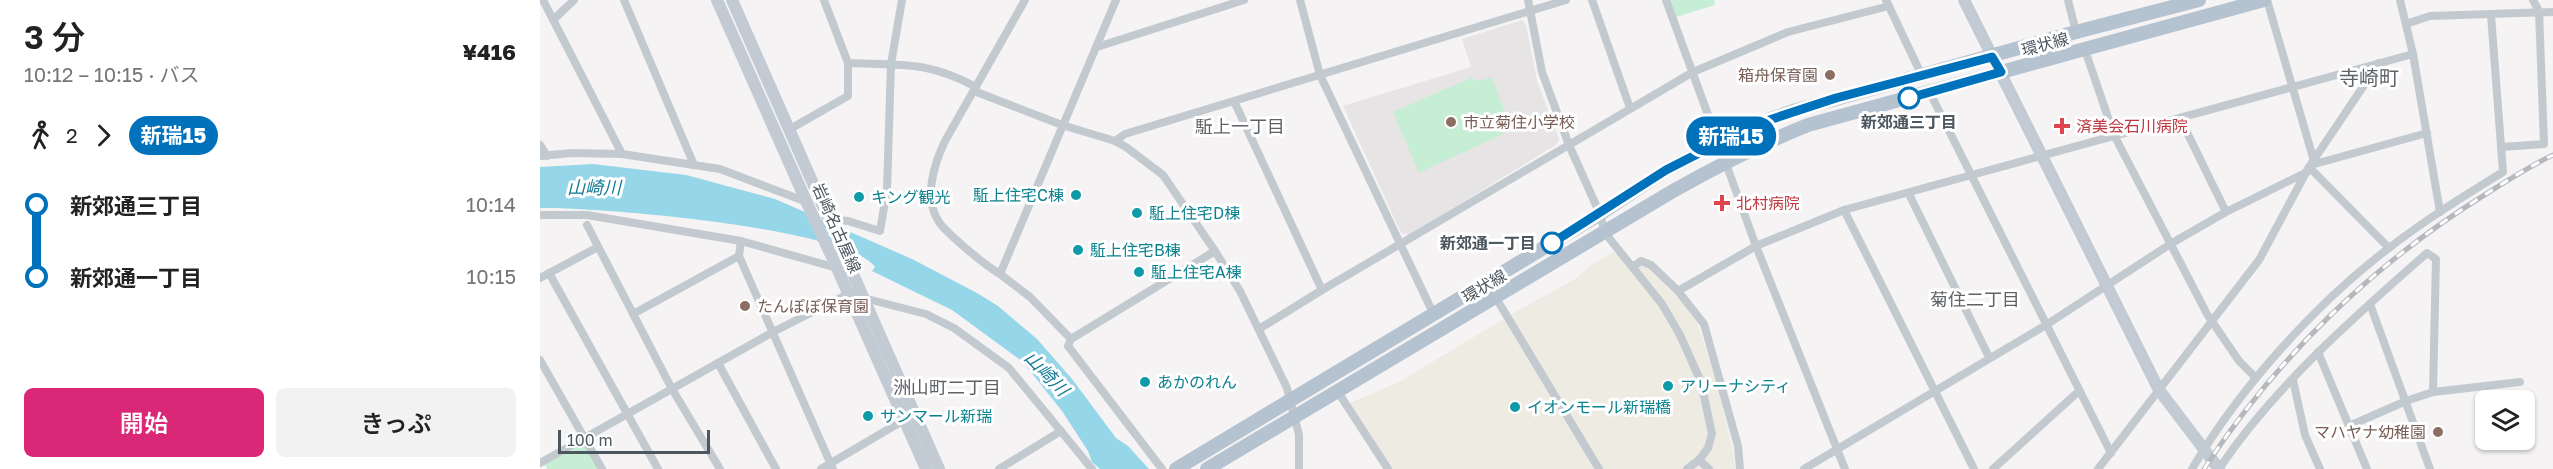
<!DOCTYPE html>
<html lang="ja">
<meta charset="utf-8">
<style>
:root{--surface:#fff;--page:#f2f2f2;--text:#222;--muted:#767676;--accent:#db2777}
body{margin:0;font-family:"Golos Text","Noto Sans JP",sans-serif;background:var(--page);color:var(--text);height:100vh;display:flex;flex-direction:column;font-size:22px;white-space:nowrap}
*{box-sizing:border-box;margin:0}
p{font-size:20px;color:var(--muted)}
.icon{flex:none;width:33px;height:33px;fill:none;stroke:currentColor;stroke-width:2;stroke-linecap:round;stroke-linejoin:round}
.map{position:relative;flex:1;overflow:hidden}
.side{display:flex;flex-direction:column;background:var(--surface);width:540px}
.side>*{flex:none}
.badge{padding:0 12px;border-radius:20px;font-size:21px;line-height:39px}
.controls{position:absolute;left:1935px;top:390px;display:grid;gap:12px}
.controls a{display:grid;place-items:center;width:60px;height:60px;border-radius:9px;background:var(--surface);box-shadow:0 2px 4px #0004;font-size:30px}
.scale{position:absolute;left:18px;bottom:15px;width:152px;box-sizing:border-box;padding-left:6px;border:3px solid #4b565f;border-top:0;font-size:16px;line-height:21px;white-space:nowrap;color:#4b565f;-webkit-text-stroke:4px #fff;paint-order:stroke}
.map>.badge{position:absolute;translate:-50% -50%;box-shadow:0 0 0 3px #fff}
.legs{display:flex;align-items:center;gap:9px;height:66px;padding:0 24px;font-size:20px}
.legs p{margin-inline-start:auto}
.head{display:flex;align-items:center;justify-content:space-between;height:102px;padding:0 24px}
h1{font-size:33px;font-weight:600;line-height:45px}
.cta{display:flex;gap:12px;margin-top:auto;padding:12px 24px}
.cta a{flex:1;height:69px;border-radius:9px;background:var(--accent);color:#fff;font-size:24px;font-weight:600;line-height:69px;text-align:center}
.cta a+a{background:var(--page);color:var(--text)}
ul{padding:0 24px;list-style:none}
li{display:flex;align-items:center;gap:21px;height:72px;font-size:22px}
li i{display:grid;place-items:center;width:9px;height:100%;margin:0 8px;background:currentColor}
li i::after{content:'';width:15px;height:15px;margin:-8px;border:4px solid;border-radius:50%;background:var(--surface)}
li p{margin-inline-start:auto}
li:first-child i{background:linear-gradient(#0000 50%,currentColor 0)}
li:last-child i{background:linear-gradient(currentColor 50%,#0000 0)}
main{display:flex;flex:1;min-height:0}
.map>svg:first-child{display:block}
.commercial{fill:#eeebe3}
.education{fill:#e6e4e4}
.green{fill:#c5eed5}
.water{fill:#95d6e8}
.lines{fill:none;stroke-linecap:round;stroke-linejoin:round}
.street{stroke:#c2cad0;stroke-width:8}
.secondary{stroke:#c2cbd4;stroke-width:12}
.primary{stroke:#b5c2cf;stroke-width:14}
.rail-casing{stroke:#b5b8bc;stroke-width:5}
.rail{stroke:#fff;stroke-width:3;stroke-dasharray:9;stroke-linecap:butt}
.secondary-bridge{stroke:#c2cbd4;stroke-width:12}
.line-1-casing{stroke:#fff;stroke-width:14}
.line-1{stroke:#0072bc;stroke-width:9}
.education-dot{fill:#8d6e63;stroke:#fff;stroke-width:2}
.stop-1-dot{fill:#fff;stroke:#0072bc;stroke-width:3}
.health-dot{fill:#e0444e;stroke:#fff;stroke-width:2}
.culture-dot{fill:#0f9aa8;stroke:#fff;stroke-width:2}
.labels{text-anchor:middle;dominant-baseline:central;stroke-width:6;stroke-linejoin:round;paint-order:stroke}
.street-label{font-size:16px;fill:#4b565f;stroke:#fff}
.education-label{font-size:16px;fill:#785e54;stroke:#fff;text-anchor:end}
.stop-label{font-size:16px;font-weight:bold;fill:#4b565f;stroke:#fff}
.health-label{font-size:16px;fill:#be3a42;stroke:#fff;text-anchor:start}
.culture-label{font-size:16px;fill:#0d838f;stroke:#fff;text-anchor:start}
.neighbourhood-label{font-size:18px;fill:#5f6367;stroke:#fff}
.water-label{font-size:18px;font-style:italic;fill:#157d99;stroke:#fff}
.quarter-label{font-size:20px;fill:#5f6367;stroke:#fff}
</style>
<main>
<section class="side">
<div class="head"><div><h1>3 分</h1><p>10:12 – 10:15 · バス</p></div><b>¥416</b></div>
<div class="legs"><svg class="icon" aria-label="walk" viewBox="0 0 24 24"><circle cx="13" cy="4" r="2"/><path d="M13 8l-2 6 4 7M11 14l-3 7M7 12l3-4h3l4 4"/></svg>2<svg class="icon" aria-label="forward" viewBox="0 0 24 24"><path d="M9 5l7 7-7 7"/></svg><b class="badge" style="background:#0072bc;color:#fff">新瑞15</b></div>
<ul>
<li><i style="color:#0072bc"></i><b>新郊通三丁目</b><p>10:14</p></li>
<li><i style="color:#0072bc"></i><b>新郊通一丁目</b><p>10:15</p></li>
</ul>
<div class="cta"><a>開始</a><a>きっぷ</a></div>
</section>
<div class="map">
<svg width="2013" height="469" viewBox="0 0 2013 469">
<rect width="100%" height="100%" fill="#f5f3f3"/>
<path class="commercial" d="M 1073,252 L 1107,267 L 1148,308 L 1157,322 L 1177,384 L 1194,455 L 1195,469 L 852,469 L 810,403 L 859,382 L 977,311 L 1035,279 L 1050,266 Z"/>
<path class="education" d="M 982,20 L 986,25 L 997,81 L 1019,139 L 1016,145 L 869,235 L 861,233 L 803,106 L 931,67 L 922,39 Z"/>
<g class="green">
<path d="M 1130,0 L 1174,0 L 1175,5 L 1136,17 Z"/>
<path d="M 952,77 L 971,130 L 879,173 L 853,112 L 931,78 L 938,81 Z"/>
<path d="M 45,441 L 60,469 L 7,469 L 5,464 Z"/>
</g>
<path class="water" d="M 53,164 L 146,175 L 235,199 L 372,259 L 437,293 L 458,306 L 497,339 L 532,379 L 576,438 L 588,446 L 609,469 L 560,469 L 552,462 L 548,451 L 522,411 L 483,362 L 412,310 L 332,271 L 335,267 C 306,227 55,207 0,208 L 0,167 Z"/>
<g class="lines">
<g class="street">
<path d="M 3,0 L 82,154"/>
<path d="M 84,0 L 154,165"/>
<path d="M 284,0 L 308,63"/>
<path d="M 760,0 L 780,75 L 894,315"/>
<path d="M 988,0 L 1002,72 L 1029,145 L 1060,214 L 1065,233 L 1122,304 L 1140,335 L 1161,382 L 1172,434 L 1168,448 L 1159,460 L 1147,469"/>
<path d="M 1052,0 L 1090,108"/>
<path d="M 1126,0 L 1178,142"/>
<path d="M 1346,0 L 1382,76"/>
<path d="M 1528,0 L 1536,32"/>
<path d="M 1727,0 L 1774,161"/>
<path d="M 1860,0 L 1873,54 L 1900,212"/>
<path d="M 13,20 L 34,0"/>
<path d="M 1866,24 L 1890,16 L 2013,12"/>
<path d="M 557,47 L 704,0"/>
<path d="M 1545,50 L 1574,135 L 1667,314 L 1699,361 L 1716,378"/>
<path d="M 434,91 L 522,125 L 575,141 L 586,147 L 623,175 L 675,251"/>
<path d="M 1390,93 L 1571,453"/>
<path d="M 694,101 L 782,290"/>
<path d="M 1640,118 L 1686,212"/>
<path d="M 250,129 L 308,96 L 308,63 C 361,65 388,61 436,87"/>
<path d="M 575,141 L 585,134 L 1026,0"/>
<path d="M 0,145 L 7,156"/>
<path d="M 1961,147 L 2004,144 L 1999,11 L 1993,0"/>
<path d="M 0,156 L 32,153 L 82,154 L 154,165 L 180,169 L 267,202"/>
<path d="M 1185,161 L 1216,246 L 1138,291 L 1164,324 L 1198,446 L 1200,469"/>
<path d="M 1771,165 L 1887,133"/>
<path d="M 1769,167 L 1849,248"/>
<path d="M 1369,194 L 1449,357"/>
<path d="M 1304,210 L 1434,469"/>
<path d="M 0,215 L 47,215 L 201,241 L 297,268"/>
<path d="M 290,219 L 308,221 L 340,231 L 347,190 L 351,64 L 362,0"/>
<path d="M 47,225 L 132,389 L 180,469"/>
<path d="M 201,241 L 199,256 L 293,469"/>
<path d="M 1094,266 L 1101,261 L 1111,265 L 1138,291"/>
<path d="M 9,273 L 118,469"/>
<path d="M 460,274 C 446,266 434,255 422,245 C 415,238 405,231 399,222 C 383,199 394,164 405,141 L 485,0"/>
<path d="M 0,278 L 58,247"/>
<path d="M 956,298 L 1059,469"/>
<path d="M 1830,304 L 1890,469"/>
<path d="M 93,314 L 199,256"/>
<path d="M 719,329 L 782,290 L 1153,72 L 1248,32 L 1349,6"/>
<path d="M 531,339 L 490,297 L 460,274 L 576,0"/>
<path d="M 1778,352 L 1827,469"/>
<path d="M 0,360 L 62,469"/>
<path d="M 178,363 L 236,469"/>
<path d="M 1753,380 L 1765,435 L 1780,469"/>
<path d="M 798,392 L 848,469"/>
<path d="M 1809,426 L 1866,401 L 1893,392 L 1980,382"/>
<path d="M 1159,460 L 1169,469"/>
<path d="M 0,463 L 233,332 L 308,294 L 386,314 L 414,328 L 469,368 L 552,469"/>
<path d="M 281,469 L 364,420"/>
<path d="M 459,469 L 521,431"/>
<path d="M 622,469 L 528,346 L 531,339 L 675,251 L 700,291 L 747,388 L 759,435 L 759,469"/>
<path d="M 1264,469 L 1506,325 L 1632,243 L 1686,212 L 1767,172"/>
<path d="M 1305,469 L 1216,246 L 1304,210 L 1873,54"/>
<path d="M 1453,469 L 1539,391"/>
<path d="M 1558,469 L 1719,260 L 1769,167 L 1839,63"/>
<path d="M 1652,469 C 1699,389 1775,304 1849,248 C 1885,220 1924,196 1963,172 L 1951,15"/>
<path d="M 1679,469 C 1732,389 1815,316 1887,253 L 1896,259 L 1893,392"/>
</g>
<g class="secondary">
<path d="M 177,0 L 267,203"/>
<path d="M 192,0 L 399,469"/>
<path d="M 1424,0 L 1619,390 L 1679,469"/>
<path d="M 297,268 L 386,469"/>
</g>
<g class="primary">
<path d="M 636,469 L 1060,214 L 1126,170 L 1214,125 L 1253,111 L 1536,32 L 1659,0"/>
<path d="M 667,469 L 1133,191 C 1177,166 1221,144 1268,125 L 1724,0"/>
</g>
<g class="rail-casing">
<path id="rail" d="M 1664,469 C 1736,358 1833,264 1946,194 C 1968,180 1990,166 2013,155"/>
</g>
<use href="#rail" class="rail"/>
<path class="secondary-bridge" d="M 267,203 L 297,268"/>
</g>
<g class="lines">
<g class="line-1-casing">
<path id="line-1" d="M 1012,243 L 1126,170 L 1214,125 L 1296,98 L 1452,57 L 1461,72 L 1369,98"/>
</g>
<use href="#line-1" class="line-1"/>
</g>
<g class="education-dot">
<circle cx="1290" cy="75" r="6"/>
<circle cx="911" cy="122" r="6"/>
<circle cx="205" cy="306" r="6"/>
<circle cx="1898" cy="432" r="6"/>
</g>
<g class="stop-1-dot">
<circle cx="1369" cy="98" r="10"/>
<circle cx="1012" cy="243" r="10"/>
</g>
<g class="health-dot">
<path d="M1519 117h6v6h6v6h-6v6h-6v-6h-6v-6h6z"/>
<path d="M1179 194h6v6h6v6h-6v6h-6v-6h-6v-6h6z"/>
</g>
<g class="culture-dot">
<circle cx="536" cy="195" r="6"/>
<circle cx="319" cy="197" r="6"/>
<circle cx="597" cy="213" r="6"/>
<circle cx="538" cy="250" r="6"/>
<circle cx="599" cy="272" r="6"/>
<circle cx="605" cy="382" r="6"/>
<circle cx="1128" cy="386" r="6"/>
<circle cx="975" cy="407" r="6"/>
<circle cx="328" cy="416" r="6"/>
</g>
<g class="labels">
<g class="street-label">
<text transform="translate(1505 44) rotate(-15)">環状線</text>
<text transform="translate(297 228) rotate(66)">岩崎名古屋線</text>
<text transform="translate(944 286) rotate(-31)">環状線</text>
</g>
<g class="education-label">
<text x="1278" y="75">箱舟保育園</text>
<text x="923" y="122" text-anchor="start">市立菊住小学校</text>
<text x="217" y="306" text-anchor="start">たんぽぽ保育園</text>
<text x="1886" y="432">マハヤナ幼稚園</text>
</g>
<g class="stop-label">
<text x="1369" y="122">新郊通三丁目</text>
<text x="996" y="243" text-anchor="end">新郊通一丁目</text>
</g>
<g class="health-label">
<text x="1536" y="126">済美会石川病院</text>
<text x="1196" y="203">北村病院</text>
</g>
<g class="culture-label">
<text x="524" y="195" text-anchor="end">駈上住宅C棟</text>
<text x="331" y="197">キング観光</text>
<text x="609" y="213">駈上住宅D棟</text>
<text x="550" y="250">駈上住宅B棟</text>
<text x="611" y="272">駈上住宅A棟</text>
<text x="617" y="382">あかのれん</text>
<text x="1140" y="386">アリーナシティ</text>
<text x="987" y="407">イオンモール新瑞橋</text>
<text x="340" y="416">サンマール新瑞</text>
</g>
<g class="neighbourhood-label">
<text x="700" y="126">駈上一丁目</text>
<text x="1435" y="299">菊住二丁目</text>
<text x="407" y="387">洲山町二丁目</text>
</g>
<g class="water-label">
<text x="54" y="187">山崎川</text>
<text transform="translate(507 373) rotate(46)">山崎川</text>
</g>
<g class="quarter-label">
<text x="1829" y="77">寺崎町</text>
</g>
</g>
</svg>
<div class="controls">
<a><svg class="icon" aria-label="layers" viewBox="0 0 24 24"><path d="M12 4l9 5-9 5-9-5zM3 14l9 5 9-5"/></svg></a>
</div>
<div class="scale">100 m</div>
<b class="badge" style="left:1191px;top:136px;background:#0072bc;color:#fff">新瑞15</b>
</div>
</main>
